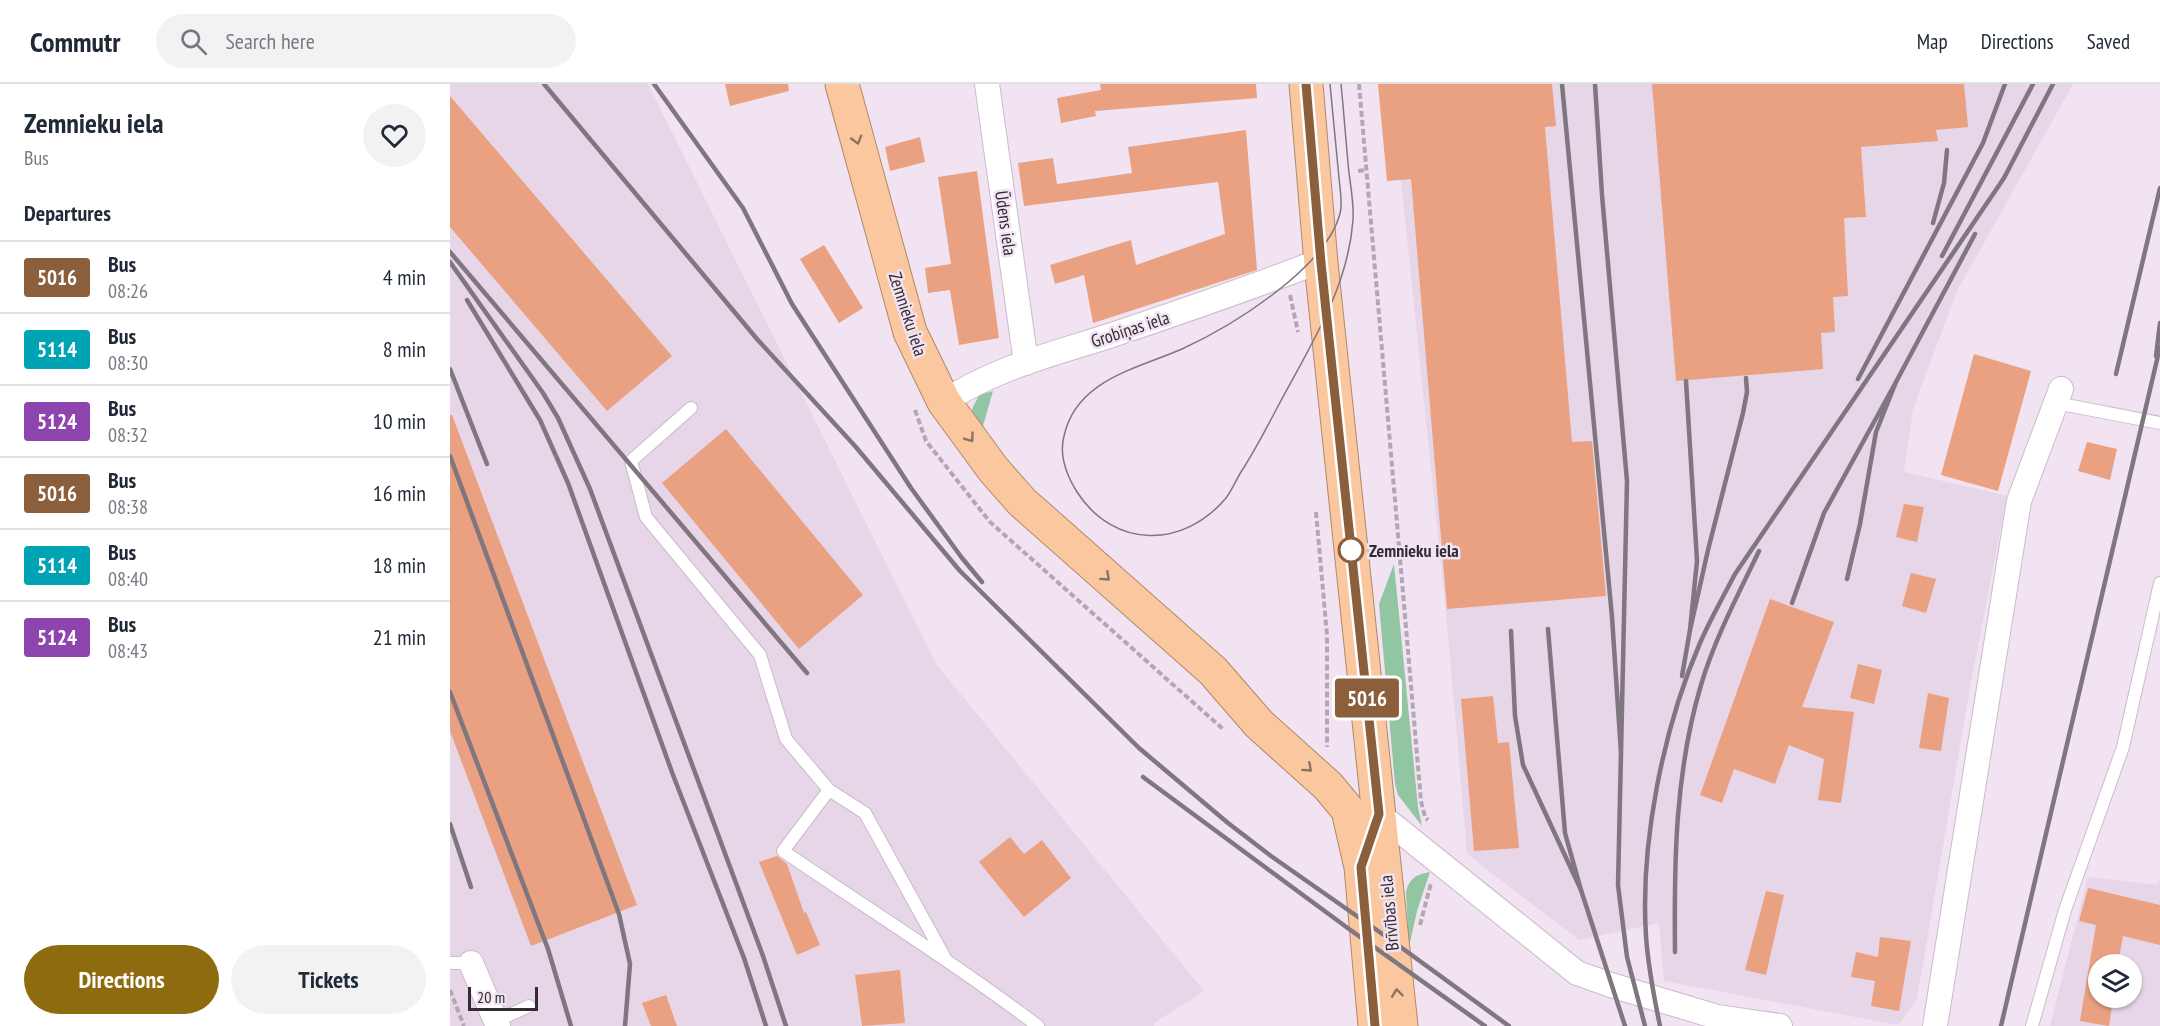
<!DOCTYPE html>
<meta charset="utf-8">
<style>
:root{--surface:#fff;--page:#f2f2f3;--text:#1f2937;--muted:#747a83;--line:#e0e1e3;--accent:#8d6b0e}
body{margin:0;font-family:"PT Sans Narrow",sans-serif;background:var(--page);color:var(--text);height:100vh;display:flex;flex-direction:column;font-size:22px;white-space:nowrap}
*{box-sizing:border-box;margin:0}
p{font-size:20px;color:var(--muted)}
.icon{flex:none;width:33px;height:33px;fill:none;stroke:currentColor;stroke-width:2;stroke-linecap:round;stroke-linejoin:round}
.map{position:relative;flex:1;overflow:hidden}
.details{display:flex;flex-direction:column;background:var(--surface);width:450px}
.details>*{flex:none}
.badge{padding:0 12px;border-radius:4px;font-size:21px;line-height:39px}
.fabs{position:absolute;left:1638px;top:870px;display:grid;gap:12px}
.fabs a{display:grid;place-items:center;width:54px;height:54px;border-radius:50%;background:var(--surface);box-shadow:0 2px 4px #0004;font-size:30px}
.scale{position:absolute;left:18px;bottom:15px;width:70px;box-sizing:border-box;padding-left:6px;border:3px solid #312c31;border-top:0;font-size:16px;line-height:21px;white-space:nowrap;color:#312c31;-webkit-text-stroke:4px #f1e3f1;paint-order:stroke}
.map>.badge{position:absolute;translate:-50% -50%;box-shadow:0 0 0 3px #fff}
h2{padding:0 24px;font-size:22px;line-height:54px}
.round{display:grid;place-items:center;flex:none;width:63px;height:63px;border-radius:32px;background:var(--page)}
.overview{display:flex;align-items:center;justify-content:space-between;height:102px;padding:0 24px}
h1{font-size:28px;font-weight:700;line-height:45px}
.action{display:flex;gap:12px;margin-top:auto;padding:12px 24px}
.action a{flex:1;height:69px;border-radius:36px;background:var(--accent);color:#fff;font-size:24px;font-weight:700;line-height:69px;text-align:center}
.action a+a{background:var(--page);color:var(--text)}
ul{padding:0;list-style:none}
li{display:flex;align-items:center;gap:18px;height:72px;padding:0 24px;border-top:2px solid var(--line)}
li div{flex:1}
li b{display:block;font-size:22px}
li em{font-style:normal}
li .badge{min-width:66px;font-weight:700;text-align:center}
header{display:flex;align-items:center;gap:36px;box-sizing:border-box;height:84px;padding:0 30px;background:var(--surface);border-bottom:2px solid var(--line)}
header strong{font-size:28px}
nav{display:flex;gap:33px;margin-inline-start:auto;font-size:21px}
.search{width:420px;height:54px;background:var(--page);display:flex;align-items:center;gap:15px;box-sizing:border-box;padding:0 21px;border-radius:33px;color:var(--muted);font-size:22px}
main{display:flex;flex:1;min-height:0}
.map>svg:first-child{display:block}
.built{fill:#e7d5e8;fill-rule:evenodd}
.green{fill:#92c6a2}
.building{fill:#e9a181}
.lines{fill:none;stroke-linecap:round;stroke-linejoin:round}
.service-casing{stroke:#c9bcc9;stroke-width:14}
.minor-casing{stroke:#c9bcc9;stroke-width:26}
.trunk-casing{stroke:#b38868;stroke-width:35}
.path{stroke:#b2a7b2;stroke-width:4;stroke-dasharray:6 3;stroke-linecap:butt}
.service{stroke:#fff;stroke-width:12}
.minor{stroke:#fff;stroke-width:24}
.trunk{stroke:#fac79e;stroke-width:33}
.tram{stroke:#7f767f;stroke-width:1.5}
.rail{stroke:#7f767f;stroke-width:4.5}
.oneway{stroke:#8b7262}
.line-casing{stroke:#fff;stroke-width:14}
.line{stroke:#8b5e3c;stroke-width:9}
.stop-dot{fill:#fff;stroke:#8b5e3c;stroke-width:3}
.labels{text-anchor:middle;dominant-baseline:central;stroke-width:5;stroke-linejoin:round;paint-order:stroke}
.street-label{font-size:18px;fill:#312c31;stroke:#f1e3f1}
.stop-label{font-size:18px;font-weight:bold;fill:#312c31;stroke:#f1e3f1;text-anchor:start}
</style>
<header>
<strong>Commutr</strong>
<div class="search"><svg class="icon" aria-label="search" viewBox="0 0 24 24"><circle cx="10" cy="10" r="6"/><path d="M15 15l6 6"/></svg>Search here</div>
<nav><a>Map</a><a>Directions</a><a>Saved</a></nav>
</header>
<main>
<section class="details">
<div class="overview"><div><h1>Zemnieku iela</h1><p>Bus</p></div><a class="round"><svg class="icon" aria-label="heart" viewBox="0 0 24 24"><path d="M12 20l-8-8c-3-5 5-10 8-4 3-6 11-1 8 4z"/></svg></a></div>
<h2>Departures</h2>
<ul>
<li><span class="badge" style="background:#8b5e3c;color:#fff">5016</span><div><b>Bus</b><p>08:26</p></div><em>4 min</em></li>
<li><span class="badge" style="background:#00a3b4;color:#fff">5114</span><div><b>Bus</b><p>08:30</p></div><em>8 min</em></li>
<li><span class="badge" style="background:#8e44ad;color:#fff">5124</span><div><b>Bus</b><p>08:32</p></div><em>10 min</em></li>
<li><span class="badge" style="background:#8b5e3c;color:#fff">5016</span><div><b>Bus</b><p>08:38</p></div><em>16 min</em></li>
<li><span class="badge" style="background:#00a3b4;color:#fff">5114</span><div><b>Bus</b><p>08:40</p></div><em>18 min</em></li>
<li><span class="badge" style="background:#8e44ad;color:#fff">5124</span><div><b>Bus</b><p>08:43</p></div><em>21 min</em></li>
</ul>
<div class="action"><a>Directions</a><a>Tickets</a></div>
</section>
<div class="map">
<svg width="1710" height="942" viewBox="0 0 1710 942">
<rect width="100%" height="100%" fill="#f1e3f1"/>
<g class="built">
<path d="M 0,0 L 198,0 L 486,580 L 754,907 L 704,939 L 704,942 L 0,942 Z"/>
<path d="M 941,0 L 1623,0 L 1507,207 L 1463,325 L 1454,388 L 1557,412 L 1520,603 L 1467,915 L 1448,941 L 1214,897 L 1209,839 L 1129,856 L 1017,770 L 997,539 Z"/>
<path d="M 1638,793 L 1708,801 L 1710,793 L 1710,942 L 1600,942 ZM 1648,880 L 1682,880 L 1682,914 L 1648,914 Z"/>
</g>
<g class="green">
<path d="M 543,307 L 533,342 L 535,352 L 523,333 L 522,325 L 529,311 Z"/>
<path d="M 944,480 L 968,723 L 972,742 L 948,711 L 945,700 L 929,520 Z"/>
<path d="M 980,788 L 967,827 L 959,863 L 956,808 C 959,795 966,790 980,788 Z"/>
</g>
<g class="building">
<path d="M 275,0 L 338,0 L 339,7 L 280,22 Z"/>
<path d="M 650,0 L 806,0 L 807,14 L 645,27 L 646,32 L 611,39 L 607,14 L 651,6 Z"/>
<path d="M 928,0 L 1102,0 L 1106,42 L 1095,43 L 1122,358 L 1142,357 L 1156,512 L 997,525 L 961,95 L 937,97 Z"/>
<path d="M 1202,0 L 1514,0 L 1518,43 L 1486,46 L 1488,57 L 1411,63 L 1416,133 L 1394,134 L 1398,212 L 1383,213 L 1385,248 L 1371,249 L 1373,285 L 1226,297 Z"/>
<path d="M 0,12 L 222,272 L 157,327 L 0,143 Z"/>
<path d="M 796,46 L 807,186 L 643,239 L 634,191 L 605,200 L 600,181 L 681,156 L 686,181 L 775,150 L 768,98 L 574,122 L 568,79 L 603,74 L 607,100 L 682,89 L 678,63 Z"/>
<path d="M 470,53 L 475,78 L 440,87 L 435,63 Z"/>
<path d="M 527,87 L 549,254 L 509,261 L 500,206 L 478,209 L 475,184 L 501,180 L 488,93 Z"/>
<path d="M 374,161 L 413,224 L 389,239 L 350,175 Z"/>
<path d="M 1524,270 L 1581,287 L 1548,407 L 1491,391 Z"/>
<path d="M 0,331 L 2,331 L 187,821 L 81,862 L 0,647 Z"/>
<path d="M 276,345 L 413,511 L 349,565 L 212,399 Z"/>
<path d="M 1637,358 L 1667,365 L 1660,396 L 1628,387 Z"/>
<path d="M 1454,420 L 1474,423 L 1467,458 L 1446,453 Z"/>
<path d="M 1461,489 L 1486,495 L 1476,529 L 1452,522 Z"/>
<path d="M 1320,515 L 1384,538 L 1352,623 L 1404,628 L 1391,719 L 1368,716 L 1374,675 L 1339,661 L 1325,700 L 1284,685 L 1272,719 L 1250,711 Z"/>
<path d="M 1408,580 L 1432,586 L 1424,620 L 1400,614 Z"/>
<path d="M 1478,609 L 1499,614 L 1491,667 L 1469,664 Z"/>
<path d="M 1043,612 L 1048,659 L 1059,658 L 1069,764 L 1024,767 L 1011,615 Z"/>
<path d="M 560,753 L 574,770 L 592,756 L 621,794 L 574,833 L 529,778 Z"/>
<path d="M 327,772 L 337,780 L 354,829 L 356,828 L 370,861 L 347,871 L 309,778 Z"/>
<path d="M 1638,804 L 1710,821 L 1710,861 L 1673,852 L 1668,880 L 1648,880 L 1648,914 L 1663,914 L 1659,942 L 1630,937 L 1646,841 L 1629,837 Z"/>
<path d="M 1316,807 L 1334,811 L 1316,891 L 1295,886 Z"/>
<path d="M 1430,853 L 1461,857 L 1449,927 L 1421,922 L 1425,897 L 1401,893 L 1406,868 L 1428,873 Z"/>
<path d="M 450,886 L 455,939 L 412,942 L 405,891 Z"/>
<path d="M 216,911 L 227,942 L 201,942 L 192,919 Z"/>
</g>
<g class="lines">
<g class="service-casing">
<g id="service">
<path d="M 1606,319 L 1710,339"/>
<path d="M 241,324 L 181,377 L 196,433 L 310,571 L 336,655 L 379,706"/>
<path d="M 496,876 L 415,729 L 379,706 L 333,767 C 418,825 506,880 588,942"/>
<path d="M 0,879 L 21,879"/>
<path d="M 46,937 L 79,922"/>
<path d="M 1582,942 L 1615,826 L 1673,663 L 1710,499"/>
</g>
</g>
<g class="minor-casing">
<g id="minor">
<path d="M 537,0 L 576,279"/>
<path d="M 494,318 C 542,285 603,270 659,252 C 725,230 791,207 857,182 L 871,179"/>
<path d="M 929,730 L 1127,889 L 1161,901 L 1267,933 L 1330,942"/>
<path d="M 21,879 L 48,942"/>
<path d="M 1485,942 L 1569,417 L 1611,305"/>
</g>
</g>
<g class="trunk-casing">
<g id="trunk">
<path d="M 392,0 L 460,248 L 494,318 L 543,385 L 572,418 L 763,587 L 809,640 L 878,702 L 898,726 L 911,783 L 925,942"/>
<path d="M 856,0 L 871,179 L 951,942"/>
</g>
</g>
<g class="path">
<path d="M 909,0 L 971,717 L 975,733 L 978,736"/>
<path d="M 908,87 L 916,86"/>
<path d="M 840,211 L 848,248"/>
<path d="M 465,326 L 476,357 L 540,438 L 773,645"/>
<path d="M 866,428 L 877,551 L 877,663"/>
<path d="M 970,841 L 981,799"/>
<path d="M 0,906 L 14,942"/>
</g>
<use href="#service" class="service"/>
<use href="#minor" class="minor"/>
<use href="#trunk" class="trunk"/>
<path class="tram" d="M 880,0 C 883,31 886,63 889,94 C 890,106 893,119 890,130 C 875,185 782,242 732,265 C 686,285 626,296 614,352 C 609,371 617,392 627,408 C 664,465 733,465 776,414 C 782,406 786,396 791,388 C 804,368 815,347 826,326 C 858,265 898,206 903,136 C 904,120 901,104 899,89 C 896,59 894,30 891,0"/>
<g class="rail">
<path d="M 94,0 L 307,255 L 405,362 L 510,487 L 689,664 L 778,739 L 821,772 L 941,856 L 1059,942"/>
<path d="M 204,0 L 293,124 L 342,220 L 461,404 L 512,474 L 532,498"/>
<path d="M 1112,0 L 1162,533 L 1171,669 L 1177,397 L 1152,111 L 1145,0"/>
<path d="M 1483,139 L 1494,99 L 1497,66"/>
<path d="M 0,168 L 357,589"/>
<path d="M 1492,172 L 1583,0"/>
<path d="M 0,178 L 93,309 L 108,334 L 140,405 L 313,872 L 336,942"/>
<path d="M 17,216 L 90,336 L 118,399 L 223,691 L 294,874 L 316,942"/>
<path d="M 1706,272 L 1710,239"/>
<path d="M 0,285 L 37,380"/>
<path d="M 1666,290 L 1710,104"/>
<path d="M 1408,295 L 1533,59 L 1555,0"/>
<path d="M 1236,297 L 1247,477 L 1240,546 L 1258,466 L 1293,329 L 1297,308 L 1296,294"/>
<path d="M 1446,298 L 1525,150"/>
<path d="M 0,372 L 169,830 L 180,880 L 175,942"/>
<path d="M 1342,519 L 1374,429 L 1446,298 L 1426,348 L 1410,440 L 1397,495"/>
<path d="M 1061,547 L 1065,632 L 1073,681 L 1131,806 L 1115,749 L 1098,545"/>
<path d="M 1232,592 L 1240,546"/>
<path d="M 0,608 L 98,865 L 121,942"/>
<path d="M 1171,669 L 1168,801 L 1177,873 L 1195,942"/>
<path d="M 693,693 L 899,845 L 1035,942"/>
<path d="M 0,740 L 21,803"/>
<path d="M 1131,806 L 1175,942"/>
<path d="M 1225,868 C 1224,778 1225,688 1251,601 C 1265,554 1288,511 1309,467"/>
<path d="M 1210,942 C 1204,913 1198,882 1196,852 C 1190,759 1213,645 1250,559 C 1260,536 1273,513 1285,490 L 1554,94 L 1603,0"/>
<path d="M 1551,942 L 1710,263"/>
</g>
</g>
<defs><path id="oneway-chevron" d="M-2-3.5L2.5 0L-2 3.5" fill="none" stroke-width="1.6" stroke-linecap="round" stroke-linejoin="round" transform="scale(1.5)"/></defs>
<g class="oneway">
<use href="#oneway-chevron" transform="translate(407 56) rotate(74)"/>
<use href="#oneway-chevron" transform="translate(520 354) rotate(54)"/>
<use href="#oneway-chevron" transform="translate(656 493) rotate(42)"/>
<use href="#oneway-chevron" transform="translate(858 684) rotate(42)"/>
<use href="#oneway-chevron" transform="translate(947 909) rotate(-97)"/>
</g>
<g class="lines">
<g class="line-casing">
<path id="line" d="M 856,0 L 871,179 L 929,730 L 911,783 L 925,942"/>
</g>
<use href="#line" class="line"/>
</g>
<circle class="stop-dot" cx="901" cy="466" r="12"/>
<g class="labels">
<g class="street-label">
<text transform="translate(556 139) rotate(82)">Ūdens iela</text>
<text transform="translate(458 230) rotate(72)">Zemnieku iela</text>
<text transform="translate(680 245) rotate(-18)">Grobiņas iela</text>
<text transform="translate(939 829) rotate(-95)">Brīvības iela</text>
</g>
<g class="stop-label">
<text x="919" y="466">Zemnieku iela</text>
</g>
</g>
</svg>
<div class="fabs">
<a><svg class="icon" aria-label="layers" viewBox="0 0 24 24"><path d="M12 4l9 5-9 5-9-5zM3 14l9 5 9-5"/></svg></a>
</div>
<div class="scale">20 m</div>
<b class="badge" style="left:917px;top:614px;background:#8b5e3c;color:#fff">5016</b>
</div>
</main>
